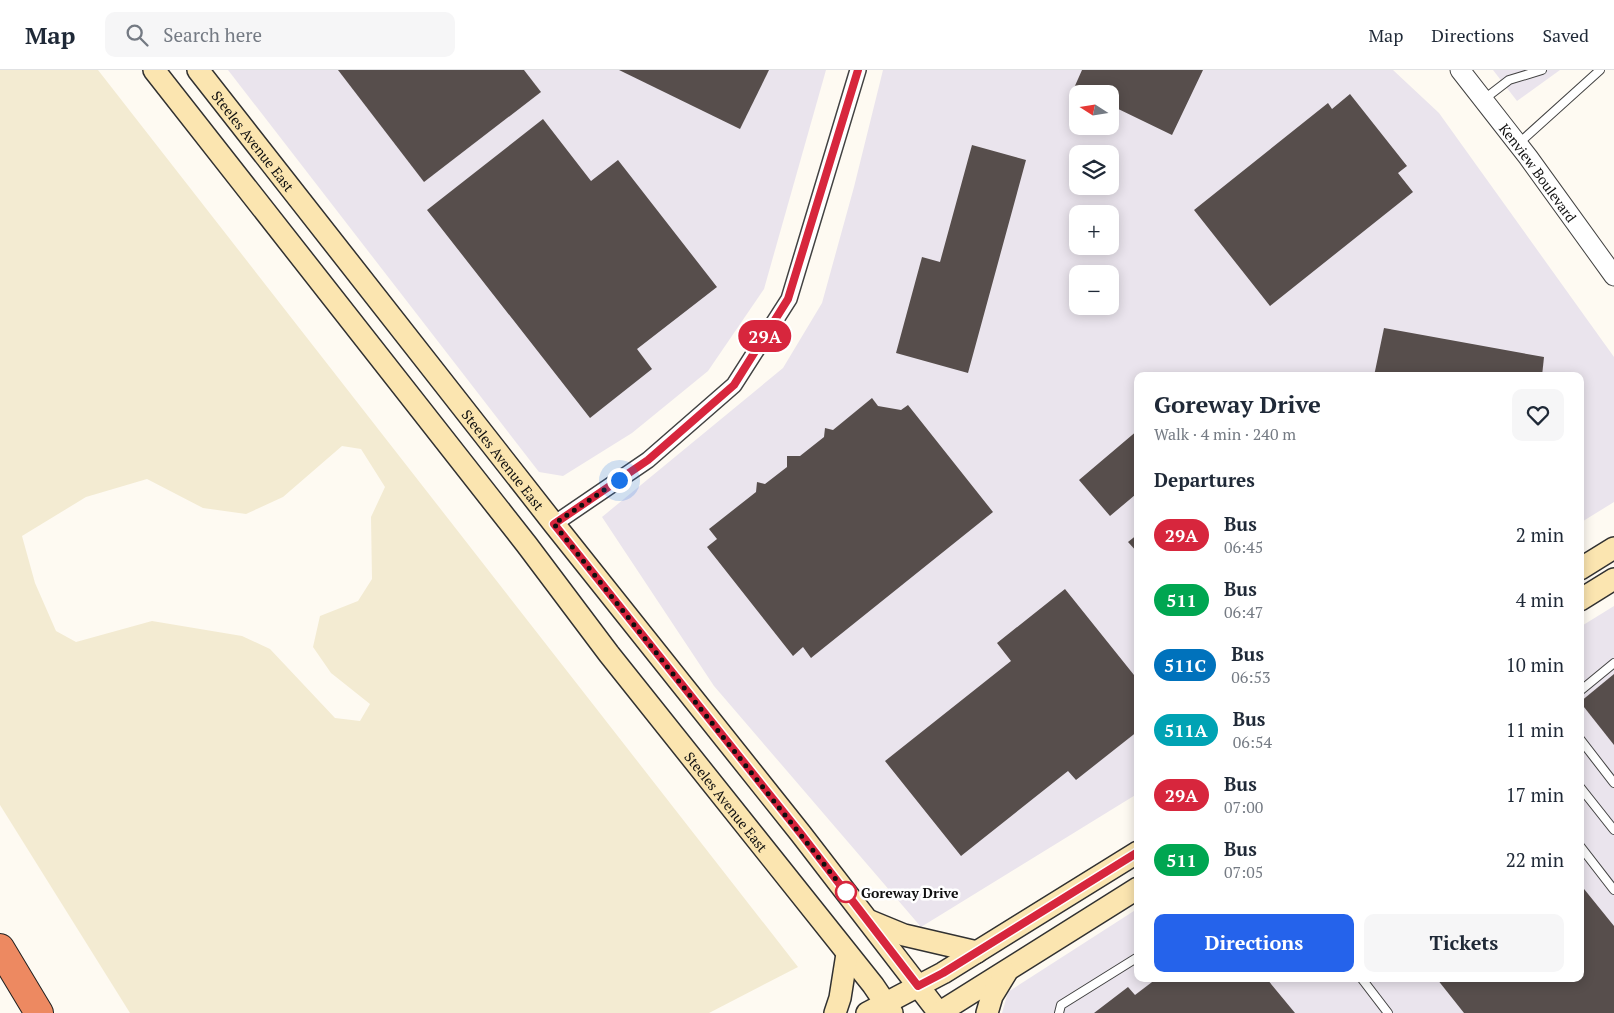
<!DOCTYPE html>
<meta charset="utf-8">
<style>
:root{--surface:#fff;--page:#f6f6f7;--text:#1f2937;--muted:#747a83;--line:#e0e1e3;--accent:#2563eb}
body{margin:0;font-family:"PT Serif",serif;background:var(--page);color:var(--text);height:100vh;display:flex;flex-direction:column;font-size:19px;white-space:nowrap}
*{box-sizing:border-box;margin:0}
p{font-size:16px;color:var(--muted)}
.icon{flex:none;width:28px;height:28px;fill:none;stroke:currentColor;stroke-width:2;stroke-linecap:round;stroke-linejoin:round}
.map{position:relative;flex:1;overflow:hidden}
.side{position:absolute;left:1134px;top:302px;width:450px;height:610px;display:flex;flex-direction:column;background:var(--surface);border-radius:10px;box-shadow:0 2px 12px #0003}
.side>*{flex:none}
.badge{padding:0 10px;border-radius:16px;font-size:18px;line-height:32px}
.needle{width:32px;rotate:282deg}
.tools{position:absolute;left:1069px;top:15px;display:grid;gap:10px}
.tools a{display:grid;place-items:center;width:50px;height:50px;border-radius:10px;background:var(--surface);box-shadow:0 2px 12px #0003;font-size:25px}
.you{position:absolute;width:25px;height:25px;margin:-12px;border:4px solid #fff;border-radius:50%;background:#1a73e8;box-shadow:0 0 0 8px #1a73e833}
.map>.badge{position:absolute;translate:-50% -50%;box-shadow:0 0 0 2px #fff}
h2{padding:0 20px;font-size:19px;line-height:45px}
.round{display:grid;place-items:center;flex:none;width:52px;height:52px;border-radius:10px;background:var(--page)}
.summary{display:flex;align-items:center;justify-content:space-between;height:85px;padding:0 20px}
h1{font-size:24px;font-weight:600;line-height:38px}
.button{display:flex;gap:10px;margin-top:auto;padding:10px 20px}
.button a{flex:1;height:58px;border-radius:10px;background:var(--accent);color:#fff;font-size:20px;font-weight:600;line-height:58px;text-align:center}
.button a+a{background:var(--page);color:var(--text)}
ul{padding:0;list-style:none}
li{display:flex;align-items:center;gap:15px;height:65px;padding:0 20px}
li div{flex:1}
li b{display:block;font-size:19px}
li em{font-style:normal}
li .badge{min-width:55px;font-weight:700;text-align:center}
header{display:flex;align-items:center;gap:30px;box-sizing:border-box;height:70px;padding:0 25px;background:var(--surface);border-bottom:1px solid var(--line)}
header strong{font-size:24px}
nav{display:flex;gap:28px;margin-inline-start:auto;font-size:18px}
.search{width:350px;height:45px;background:var(--page);display:flex;align-items:center;gap:12px;box-sizing:border-box;padding:0 18px;border-radius:10px;color:var(--muted);font-size:19px}
.map>svg:first-child{display:block}
.industrial{fill:#eae4ed;fill-rule:evenodd}
.farmland{fill:#f3ebd2;fill-rule:evenodd}
.building{fill:#574e4c}
.lines{fill:none;stroke-linecap:round;stroke-linejoin:round}
.service-casing{stroke:#424242;stroke-width:10}
.minor-casing{stroke:#424242;stroke-width:18}
.tertiary-casing{stroke:#424242;stroke-width:21}
.secondary-casing{stroke:#313131;stroke-width:24}
.motorway-casing{stroke:#202020;stroke-width:30}
.service{stroke:#fff;stroke-width:8}
.minor{stroke:#fff;stroke-width:15}
.tertiary{stroke:#fff;stroke-width:19}
.secondary{stroke:#fbe5b0;stroke-width:21}
.motorway{stroke:#ed8961;stroke-width:28}
.line-casing{stroke:#fff;stroke-width:11}
.line{stroke:#d7263d;stroke-width:8}
.walk{stroke:#0f0f0f;stroke-width:5;stroke-dasharray:0 9}
.stop-dot{fill:#fff;stroke:#d7263d;stroke-width:2.5}
.labels{text-anchor:middle;dominant-baseline:central;stroke-width:5;stroke-linejoin:round;paint-order:stroke}
.street-label{font-size:14px;fill:#0f0f0f;stroke:#fff}
.stop-label{font-size:14px;font-weight:bold;fill:#0f0f0f;stroke:#fff;text-anchor:start}
</style>
<header>
<strong>Map</strong>
<div class="search"><svg class="icon" aria-label="search" viewBox="0 0 24 24"><circle cx="10" cy="10" r="6"/><path d="M15 15l6 6"/></svg>Search here</div>
<nav><a>Map</a><a>Directions</a><a>Saved</a></nav>
</header>
<div class="map">
<svg width="1614" height="943" viewBox="0 0 1614 943">
<rect width="100%" height="100%" fill="#fefaf2"/>
<g class="industrial">
<path d="M 228,0 L 826,0 L 764,219 L 708,301 L 632,363 L 563,406 L 539,402 Z"/>
<path d="M 883,0 L 1393,0 L 1439,43 L 1614,287 L 1614,432 L 1580,453 L 1580,306 L 1138,306 L 1137,724 L 921,857 L 714,616 L 602,447 L 783,298 L 822,233 L 854,117 ZM 1078,24 L 1110,24 L 1110,56 L 1078,56 ZM 1078,84 L 1110,84 L 1110,116 L 1078,116 ZM 1078,144 L 1110,144 L 1110,176 L 1078,176 ZM 1078,204 L 1110,204 L 1110,236 L 1078,236 Z"/>
<path d="M 1493,0 L 1560,0 L 1517,31 Z"/>
<path d="M 1614,536 L 1614,943 L 1002,943 L 1008,922 L 1137,839 L 1138,909 L 1580,909 L 1580,557 Z"/>
</g>
<path class="farmland" d="M 0,0 L 98,0 L 798,897 L 709,943 L 130,943 L 0,735 ZM 342,376 L 361,379 L 385,417 L 371,447 L 372,509 L 358,531 L 320,546 L 313,577 L 331,603 L 370,634 L 360,651 L 335,648 L 270,579 L 242,566 L 152,551 L 76,572 L 56,561 L 35,513 L 22,466 L 86,427 L 147,409 L 203,438 L 246,444 L 283,427 Z"/>
<g class="building">
<path d="M 338,0 L 524,0 L 541,22 L 424,112 Z"/>
<path d="M 619,0 L 769,0 L 740,59 Z"/>
<path d="M 1082,0 L 1203,0 L 1172,65 L 1110,35 L 1110,24 L 1086,24 L 1074,18 Z"/>
<path d="M 1350,24 L 1407,96 L 1398,103 L 1413,122 L 1270,236 L 1194,140 L 1328,33 L 1332,39 Z"/>
<path d="M 543,49 L 591,111 L 618,90 L 717,217 L 637,279 L 652,299 L 590,348 L 427,140 Z"/>
<path d="M 972,75 L 1026,90 L 968,303 L 896,283 L 922,187 L 940,192 Z"/>
<path d="M 1384,258 L 1544,287 L 1542,306 L 1374,306 Z"/>
<path d="M 872,328 L 878,336 L 901,340 L 908,335 L 993,442 L 811,588 L 803,577 L 793,586 L 707,477 L 717,469 L 709,459 L 756,422 L 757,412 L 765,414 L 787,397 L 787,386 L 800,386 L 824,367 L 825,358 L 833,360 Z"/>
<path d="M 1138,360 L 1138,428 L 1135,425 L 1110,446 L 1079,410 Z"/>
<path d="M 1138,464 L 1138,483 L 1128,472 Z"/>
<path d="M 1065,519 L 1138,610 L 1138,661 L 1076,710 L 1068,701 L 961,786 L 885,691 L 1011,591 L 997,573 Z"/>
<path d="M 1614,604 L 1614,675 L 1580,632 Z"/>
<path d="M 1580,814 L 1614,856 L 1614,943 L 1464,943 L 1437,909 L 1580,909 Z"/>
<path d="M 1156,909 L 1267,909 L 1295,943 L 1094,943 L 1128,917 L 1135,925 Z"/>
</g>
<g class="lines">
<g class="service-casing">
<g id="service">
<path d="M 1483,30 L 1509,10 L 1542,0"/>
<path d="M 1518,74 L 1600,0"/>
<path d="M 1580,621 L 1614,593"/>
<path d="M 1580,669 L 1614,713"/>
<path d="M 1580,717 L 1614,760"/>
<path d="M 1580,776 L 1614,820"/>
<path d="M 1362,909 L 1388,943"/>
<path d="M 1059,943 L 1061,935 L 1138,887"/>
</g>
</g>
<g class="minor-casing">
<path id="minor" d="M 554,454 L 648,390 L 734,315 L 789,229 L 858,0"/>
</g>
<g class="tertiary-casing">
<g id="tertiary">
<path id="s1" d="M 1460,0 L 1528,87 L 1614,206"/>
</g>
</g>
<g class="secondary-casing">
<g id="secondary">
<path id="s2" d="M 154,0 L 527,475 L 609,584 L 873,915 L 892,943"/>
<path id="s3" d="M 198,0 L 554,454 L 801,764 L 939,943"/>
<path d="M 1580,499 L 1614,478"/>
<path d="M 1580,530 L 1614,509"/>
<path d="M 870,851 L 904,865 L 977,882"/>
<path d="M 835,943 L 840,928 L 847,884"/>
<path d="M 867,943 L 943,903 L 1138,782"/>
<path d="M 939,943 L 1138,818"/>
<path d="M 987,943 L 992,926 L 1006,903"/>
</g>
</g>
<g class="motorway-casing">
<path id="motorway" d="M 0,878 L 39,943"/>
</g>
<use href="#service" class="service"/>
<use href="#minor" class="minor"/>
<use href="#tertiary" class="tertiary"/>
<use href="#secondary" class="secondary"/>
<use href="#motorway" class="motorway"/>
</g>
<g class="lines">
<g class="line-casing">
<path id="line" d="M 858,0 L 788,229 L 734,315 L 648,390 L 554,454 L 801,764 L 918,916 L 943,903 L 1138,782"/>
</g>
<use href="#line" class="line"/>
<path class="walk" d="M 619,410 L 554,454 L 846,822"/>
</g>
<circle class="stop-dot" cx="846" cy="822" r="10"/>
<g class="labels">
<g class="street-label">
<text stroke="none"><textPath href="#s3" startOffset="90">Steeles Avenue East</textPath></text>
<text stroke="none"><textPath href="#s1" startOffset="129">Kenview Boulevard</textPath></text>
<text stroke="none"><textPath href="#s3" startOffset="495">Steeles Avenue East</textPath></text>
<text stroke="none"><textPath href="#s2" startOffset="929">Steeles Avenue East</textPath></text>
</g>
<g class="stop-label">
<text x="861" y="822">Goreway Drive</text>
</g>
</g>
</svg>
<div class="tools">
<a><svg class="needle" viewBox="-14 -14 28 28"><path d="M0-13l5 13h-10z" fill="#e53935"/><path d="M0 13l5-13h-10z" fill="#747a83"/></svg></a>
<a><svg class="icon" aria-label="layers" viewBox="0 0 24 24"><path d="M12 4l9 5-9 5-9-5zM3 14l9 5 9-5"/></svg></a>
<a>+</a>
<a>−</a>
</div>
<div class="you" style="left:619px;top:410px"></div>
<b class="badge" style="left:765px;top:266px;background:#d7263d;color:#fff">29A</b>
<section class="side">
<div class="summary"><div><h1>Goreway Drive</h1><p>Walk · 4 min · 240 m</p></div><a class="round"><svg class="icon" aria-label="heart" viewBox="0 0 24 24"><path d="M12 20l-8-8c-3-5 5-10 8-4 3-6 11-1 8 4z"/></svg></a></div>
<h2>Departures</h2>
<ul>
<li><span class="badge" style="background:#d7263d;color:#fff">29A</span><div><b>Bus</b><p>06:45</p></div><em>2 min</em></li>
<li><span class="badge" style="background:#00a651;color:#fff">511</span><div><b>Bus</b><p>06:47</p></div><em>4 min</em></li>
<li><span class="badge" style="background:#0072bc;color:#fff">511C</span><div><b>Bus</b><p>06:53</p></div><em>10 min</em></li>
<li><span class="badge" style="background:#00a3b4;color:#fff">511A</span><div><b>Bus</b><p>06:54</p></div><em>11 min</em></li>
<li><span class="badge" style="background:#d7263d;color:#fff">29A</span><div><b>Bus</b><p>07:00</p></div><em>17 min</em></li>
<li><span class="badge" style="background:#00a651;color:#fff">511</span><div><b>Bus</b><p>07:05</p></div><em>22 min</em></li>
</ul>
<div class="button"><a>Directions</a><a>Tickets</a></div>
</section>
</div>
